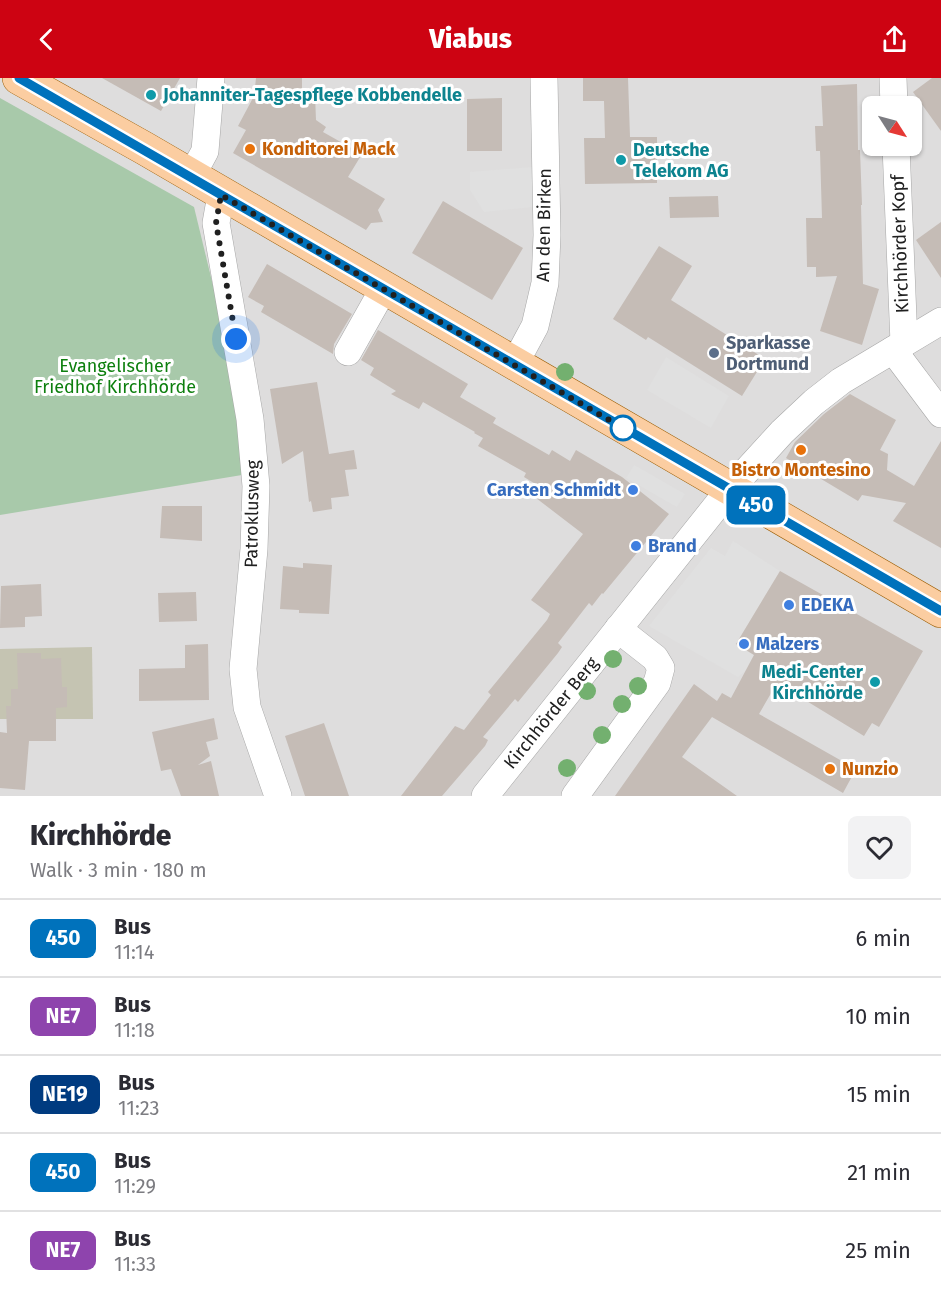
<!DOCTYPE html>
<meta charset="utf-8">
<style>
:root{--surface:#fff;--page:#f2f2f3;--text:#2b2b33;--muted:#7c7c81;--line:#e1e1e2;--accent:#cd0312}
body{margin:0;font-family:"Fira Sans",sans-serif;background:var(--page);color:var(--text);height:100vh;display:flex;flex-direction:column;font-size:22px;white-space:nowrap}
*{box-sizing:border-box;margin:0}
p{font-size:20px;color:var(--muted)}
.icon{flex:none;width:33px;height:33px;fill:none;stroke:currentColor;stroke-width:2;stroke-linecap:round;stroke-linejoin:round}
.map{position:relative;height:718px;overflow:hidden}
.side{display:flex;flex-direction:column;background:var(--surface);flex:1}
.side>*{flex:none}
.badge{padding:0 12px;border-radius:9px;font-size:21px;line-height:39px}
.needle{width:39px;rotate:126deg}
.controls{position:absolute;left:862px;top:18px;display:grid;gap:12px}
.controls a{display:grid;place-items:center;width:60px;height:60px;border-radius:9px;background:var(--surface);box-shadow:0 2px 4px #0004;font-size:30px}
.you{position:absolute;width:30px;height:30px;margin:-15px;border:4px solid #fff;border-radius:50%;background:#1a73e8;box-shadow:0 0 0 9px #1a73e833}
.map>.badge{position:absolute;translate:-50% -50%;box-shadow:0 0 0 3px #fff}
.round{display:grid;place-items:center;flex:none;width:63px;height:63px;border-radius:9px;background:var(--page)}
.summary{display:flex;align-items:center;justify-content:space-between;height:102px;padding:0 30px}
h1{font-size:28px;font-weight:800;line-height:45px}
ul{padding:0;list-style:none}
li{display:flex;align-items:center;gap:18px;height:78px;padding:0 30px;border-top:2px solid var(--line)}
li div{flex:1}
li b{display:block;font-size:22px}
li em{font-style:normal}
li .badge{min-width:66px;font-weight:700;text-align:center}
header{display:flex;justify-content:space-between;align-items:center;height:78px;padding:0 30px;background:var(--accent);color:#fff;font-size:27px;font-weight:800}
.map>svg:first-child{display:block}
.residential{fill:#dedddd;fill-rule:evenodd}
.construction{fill:#c5c4b2}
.cemetery{fill:#a8c9aa}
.parking{fill:#e0e0e0}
.building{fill:#c5bcb6}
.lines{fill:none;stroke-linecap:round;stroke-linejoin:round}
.minor-casing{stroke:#a7a7a7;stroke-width:28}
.major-casing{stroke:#9a5c02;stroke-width:34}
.minor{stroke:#fff;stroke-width:27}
.major{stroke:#fbcda1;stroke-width:33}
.tree{fill:#73b06f}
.line-casing{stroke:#fff;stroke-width:14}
.line{stroke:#0072bc;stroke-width:9}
.walk{stroke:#202020;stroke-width:6;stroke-dasharray:0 10.8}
.culture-dot{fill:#0f9aa8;stroke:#fff;stroke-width:2}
.food-dot{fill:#e8710a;stroke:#fff;stroke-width:2}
.service-dot{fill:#5c6f8a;stroke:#fff;stroke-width:2}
.stop-dot{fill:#fff;stroke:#0072bc;stroke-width:3}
.shop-dot{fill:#3f7fe0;stroke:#fff;stroke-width:2}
.labels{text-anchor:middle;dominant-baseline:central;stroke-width:6;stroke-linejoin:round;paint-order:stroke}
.culture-label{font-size:18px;font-weight:bold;fill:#0d838f;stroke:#fff;text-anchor:start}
.food-label{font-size:18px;font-weight:bold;fill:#c56008;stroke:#fff;text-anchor:start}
.street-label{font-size:18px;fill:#202020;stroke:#fff}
.service-label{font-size:18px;font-weight:bold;fill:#4e5e75;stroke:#fff;text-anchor:start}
.park-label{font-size:18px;fill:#0d7f0e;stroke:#fff}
.shop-label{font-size:18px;font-weight:bold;fill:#366cbe;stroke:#fff;text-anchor:start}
</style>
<header><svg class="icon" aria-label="back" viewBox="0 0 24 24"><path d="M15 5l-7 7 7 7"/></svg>Viabus<svg class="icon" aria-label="share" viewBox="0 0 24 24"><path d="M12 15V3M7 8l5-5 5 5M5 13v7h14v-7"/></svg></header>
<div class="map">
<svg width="941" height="718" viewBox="0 0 941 718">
<rect width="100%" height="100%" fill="#f0ece6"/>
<path class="residential" d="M 0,0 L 941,0 L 941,718 L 0,718 ZM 873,28 L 912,28 L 912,68 L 873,68 Z"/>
<path class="construction" d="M 92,569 L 93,641 L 0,641 L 0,571 Z"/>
<path class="cemetery" d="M 0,20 L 194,129 L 225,257 L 248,396 L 0,437 Z"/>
<g class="parking">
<path d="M 532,89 L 533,129 L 484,134 L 470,112 L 470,94 Z"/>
<path d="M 666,279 L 729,318 L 711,350 L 647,312 Z"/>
<path d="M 634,387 L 685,416 L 677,429 L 626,400 Z"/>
<path d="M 733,463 L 780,493 L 736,566 L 754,577 L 746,592 L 738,599 L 649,548 L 711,470 L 725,478 Z"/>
</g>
<g class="building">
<path d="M 102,0 L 180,0 L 161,33 Z"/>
<path d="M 256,0 L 302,0 L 302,17 L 315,17 L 316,42 L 326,49 L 323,54 L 362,76 L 348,99 L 385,121 L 378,132 L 383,144 L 371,145 L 366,152 L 233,75 L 246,52 L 238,48 L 254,18 Z"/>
<path d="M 583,0 L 628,0 L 630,59 L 657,59 L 657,105 L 585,106 L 584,60 L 605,60 L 604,23 L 583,23 Z"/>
<path d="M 932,0 L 941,0 L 941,53 L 913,14 Z"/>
<path d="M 857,6 L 858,72 L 860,72 L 862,127 L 861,127 L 863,206 L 879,211 L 862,267 L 820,253 L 837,198 L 816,199 L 816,189 L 807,189 L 806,140 L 822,140 L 820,73 L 816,73 L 815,48 L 823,48 L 821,8 Z"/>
<path d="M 502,20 L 502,73 L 467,73 L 467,21 Z"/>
<path d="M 718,118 L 719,139 L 670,140 L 669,119 Z"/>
<path d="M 443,123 L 523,170 L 492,222 L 412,175 Z"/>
<path d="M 941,144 L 941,200 L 916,162 Z"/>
<path d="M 659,168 L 692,188 L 671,222 L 765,281 L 742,318 L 648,259 L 646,262 L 613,241 Z"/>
<path d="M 267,186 L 352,236 L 334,266 L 333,276 L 261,234 L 264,228 L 248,219 Z"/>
<path d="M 378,252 L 468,306 L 460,319 L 496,340 L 493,345 L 549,377 L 552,372 L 570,383 L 576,372 L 622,399 L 669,436 L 603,516 L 602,515 L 592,528 L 589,525 L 558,565 L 562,569 L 558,575 L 518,624 L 515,621 L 483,659 L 488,662 L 485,668 L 442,718 L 401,718 L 455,648 L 464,652 L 491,617 L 488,614 L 547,542 L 550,536 L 531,522 L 583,456 L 536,420 L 542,410 L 524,399 L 526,395 L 478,368 L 483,360 L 474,355 L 475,354 L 423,324 L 419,331 L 391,316 L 396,313 L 370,297 L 374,290 L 361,282 Z"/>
<path d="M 317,304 L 329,376 L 354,372 L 357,391 L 345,392 L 349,418 L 331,420 L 332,431 L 313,434 L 311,423 L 309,424 L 303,373 L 282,386 L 270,311 Z"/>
<path d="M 850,316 L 896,342 L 880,372 L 888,376 L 887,392 L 914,408 L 941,363 L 941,470 L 893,443 L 906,425 L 862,417 L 858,423 L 786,380 L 795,364 L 824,336 Z"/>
<path d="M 162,428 L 202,428 L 202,463 L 160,460 Z"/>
<path d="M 303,485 L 332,487 L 329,536 L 299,535 L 299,532 L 280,531 L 283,488 L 303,490 Z"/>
<path d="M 780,493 L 923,573 L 879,649 L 872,645 L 864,658 L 777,605 L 759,636 L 856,691 L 843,715 L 712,639 L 682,679 L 737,718 L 615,718 L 694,606 L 717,623 L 722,615 L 731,620 L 754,577 L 736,566 Z"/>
<path d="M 41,506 L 42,538 L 25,539 L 25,549 L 0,550 L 1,508 Z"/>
<path d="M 196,514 L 197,543 L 159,544 L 158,515 Z"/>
<path d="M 208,566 L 209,622 L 139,623 L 139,591 L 185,590 L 185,567 Z"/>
<path d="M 17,575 L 41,575 L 41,581 L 61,580 L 62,609 L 67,609 L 67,629 L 56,630 L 56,663 L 29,663 L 25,712 L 0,710 L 0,654 L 7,655 L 6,628 L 11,628 L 11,611 L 18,611 Z"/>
<path d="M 214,640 L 218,661 L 206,664 L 210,678 L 198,687 L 211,683 L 219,718 L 181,718 L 171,691 L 161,693 L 152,654 Z"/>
<path d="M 324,645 L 349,718 L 305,718 L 285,658 Z"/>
</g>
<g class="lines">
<g class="minor-casing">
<g id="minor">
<path d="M 893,0 L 894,28"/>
<path d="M 896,68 L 904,265"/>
<path d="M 191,99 L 205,73 L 211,0"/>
<path d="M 221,117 L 216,145 L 250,341 L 256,408 L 254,471 L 243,591 L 247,629 L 278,718"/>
<path d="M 893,272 L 941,336"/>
<path d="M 348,274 L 384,210"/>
<path d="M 514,287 L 535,248 L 545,205 L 547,157 L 544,0"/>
<path d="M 485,718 L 730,411 L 782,354 L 814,324 L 841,303 L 941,243"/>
<path d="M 575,718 L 657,605 L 661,590 L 655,580 L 618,551"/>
</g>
</g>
<g class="major-casing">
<path id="major" d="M 19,0 L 144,70 L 941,533"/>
</g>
<use href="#minor" class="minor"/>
<use href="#major" class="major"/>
</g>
<g class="tree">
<circle cx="565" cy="294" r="9"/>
<circle cx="613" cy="581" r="9"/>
<circle cx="638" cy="608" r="9"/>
<circle cx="587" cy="613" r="9"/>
<circle cx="622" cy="626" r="9"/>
<circle cx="602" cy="657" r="9"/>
<circle cx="567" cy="690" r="9"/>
</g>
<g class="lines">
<g class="line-casing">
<path id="line" d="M 19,0 L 941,533"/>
</g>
<use href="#line" class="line"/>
<path class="walk" d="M 236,261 L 216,145 L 221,117 L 623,350"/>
</g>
<g class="culture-dot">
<circle cx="151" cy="17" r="6"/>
<circle cx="621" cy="82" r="6"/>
<circle cx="875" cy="604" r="6"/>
</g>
<g class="food-dot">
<circle cx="250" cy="71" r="6"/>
<circle cx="801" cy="372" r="6"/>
<circle cx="830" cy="691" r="6"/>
</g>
<circle class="service-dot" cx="714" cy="275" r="6"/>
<circle class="stop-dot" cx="623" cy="350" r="12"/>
<g class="shop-dot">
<circle cx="633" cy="412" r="6"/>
<circle cx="636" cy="468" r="6"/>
<circle cx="789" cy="527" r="6"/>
<circle cx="744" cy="566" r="6"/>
</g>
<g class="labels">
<g class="culture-label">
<text x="163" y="17">Johanniter-Tagespflege Kobbendelle</text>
<text x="633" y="72">Deutsche<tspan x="633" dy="21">Telekom AG</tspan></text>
<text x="863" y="594" text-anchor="end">Medi-Center<tspan x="863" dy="21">Kirchhörde</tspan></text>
</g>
<g class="food-label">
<text x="262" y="71">Konditorei Mack</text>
<text x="801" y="392" text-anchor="middle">Bistro Montesino</text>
<text x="842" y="691">Nunzio</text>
</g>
<g class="street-label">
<text transform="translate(544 147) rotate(-89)">An den Birken</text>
<text transform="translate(900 166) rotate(-92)">Kirchhörder Kopf</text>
<text transform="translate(252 436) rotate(-89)">Patroklusweg</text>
<text transform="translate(551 635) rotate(-51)">Kirchhörder Berg</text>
</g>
<g class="service-label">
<text x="726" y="265">Sparkasse<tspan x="726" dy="21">Dortmund</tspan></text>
</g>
<g class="park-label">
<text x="115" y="288">Evangelischer<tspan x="115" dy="21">Friedhof Kirchhörde</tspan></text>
</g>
<g class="shop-label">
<text x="621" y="412" text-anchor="end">Carsten Schmidt</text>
<text x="648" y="468">Brand</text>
<text x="801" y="527">EDEKA</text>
<text x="756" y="566">Malzers</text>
</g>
</g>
</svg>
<div class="controls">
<a><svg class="needle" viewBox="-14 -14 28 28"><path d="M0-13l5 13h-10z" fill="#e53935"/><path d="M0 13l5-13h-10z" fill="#7c7c81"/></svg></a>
</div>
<div class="you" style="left:236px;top:261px"></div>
<b class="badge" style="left:756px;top:427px;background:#0072bc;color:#fff">450</b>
</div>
<section class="side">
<div class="summary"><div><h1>Kirchhörde</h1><p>Walk · 3 min · 180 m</p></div><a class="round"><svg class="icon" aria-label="heart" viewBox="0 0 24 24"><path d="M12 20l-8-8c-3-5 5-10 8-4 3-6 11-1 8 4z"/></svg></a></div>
<ul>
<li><span class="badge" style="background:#0072bc;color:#fff">450</span><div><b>Bus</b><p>11:14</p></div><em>6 min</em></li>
<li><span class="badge" style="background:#8e44ad;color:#fff">NE7</span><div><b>Bus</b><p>11:18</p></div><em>10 min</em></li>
<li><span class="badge" style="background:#003b80;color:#fff">NE19</span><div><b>Bus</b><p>11:23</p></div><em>15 min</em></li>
<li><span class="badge" style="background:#0072bc;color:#fff">450</span><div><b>Bus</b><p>11:29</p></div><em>21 min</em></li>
<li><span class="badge" style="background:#8e44ad;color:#fff">NE7</span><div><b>Bus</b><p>11:33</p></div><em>25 min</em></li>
</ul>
</section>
